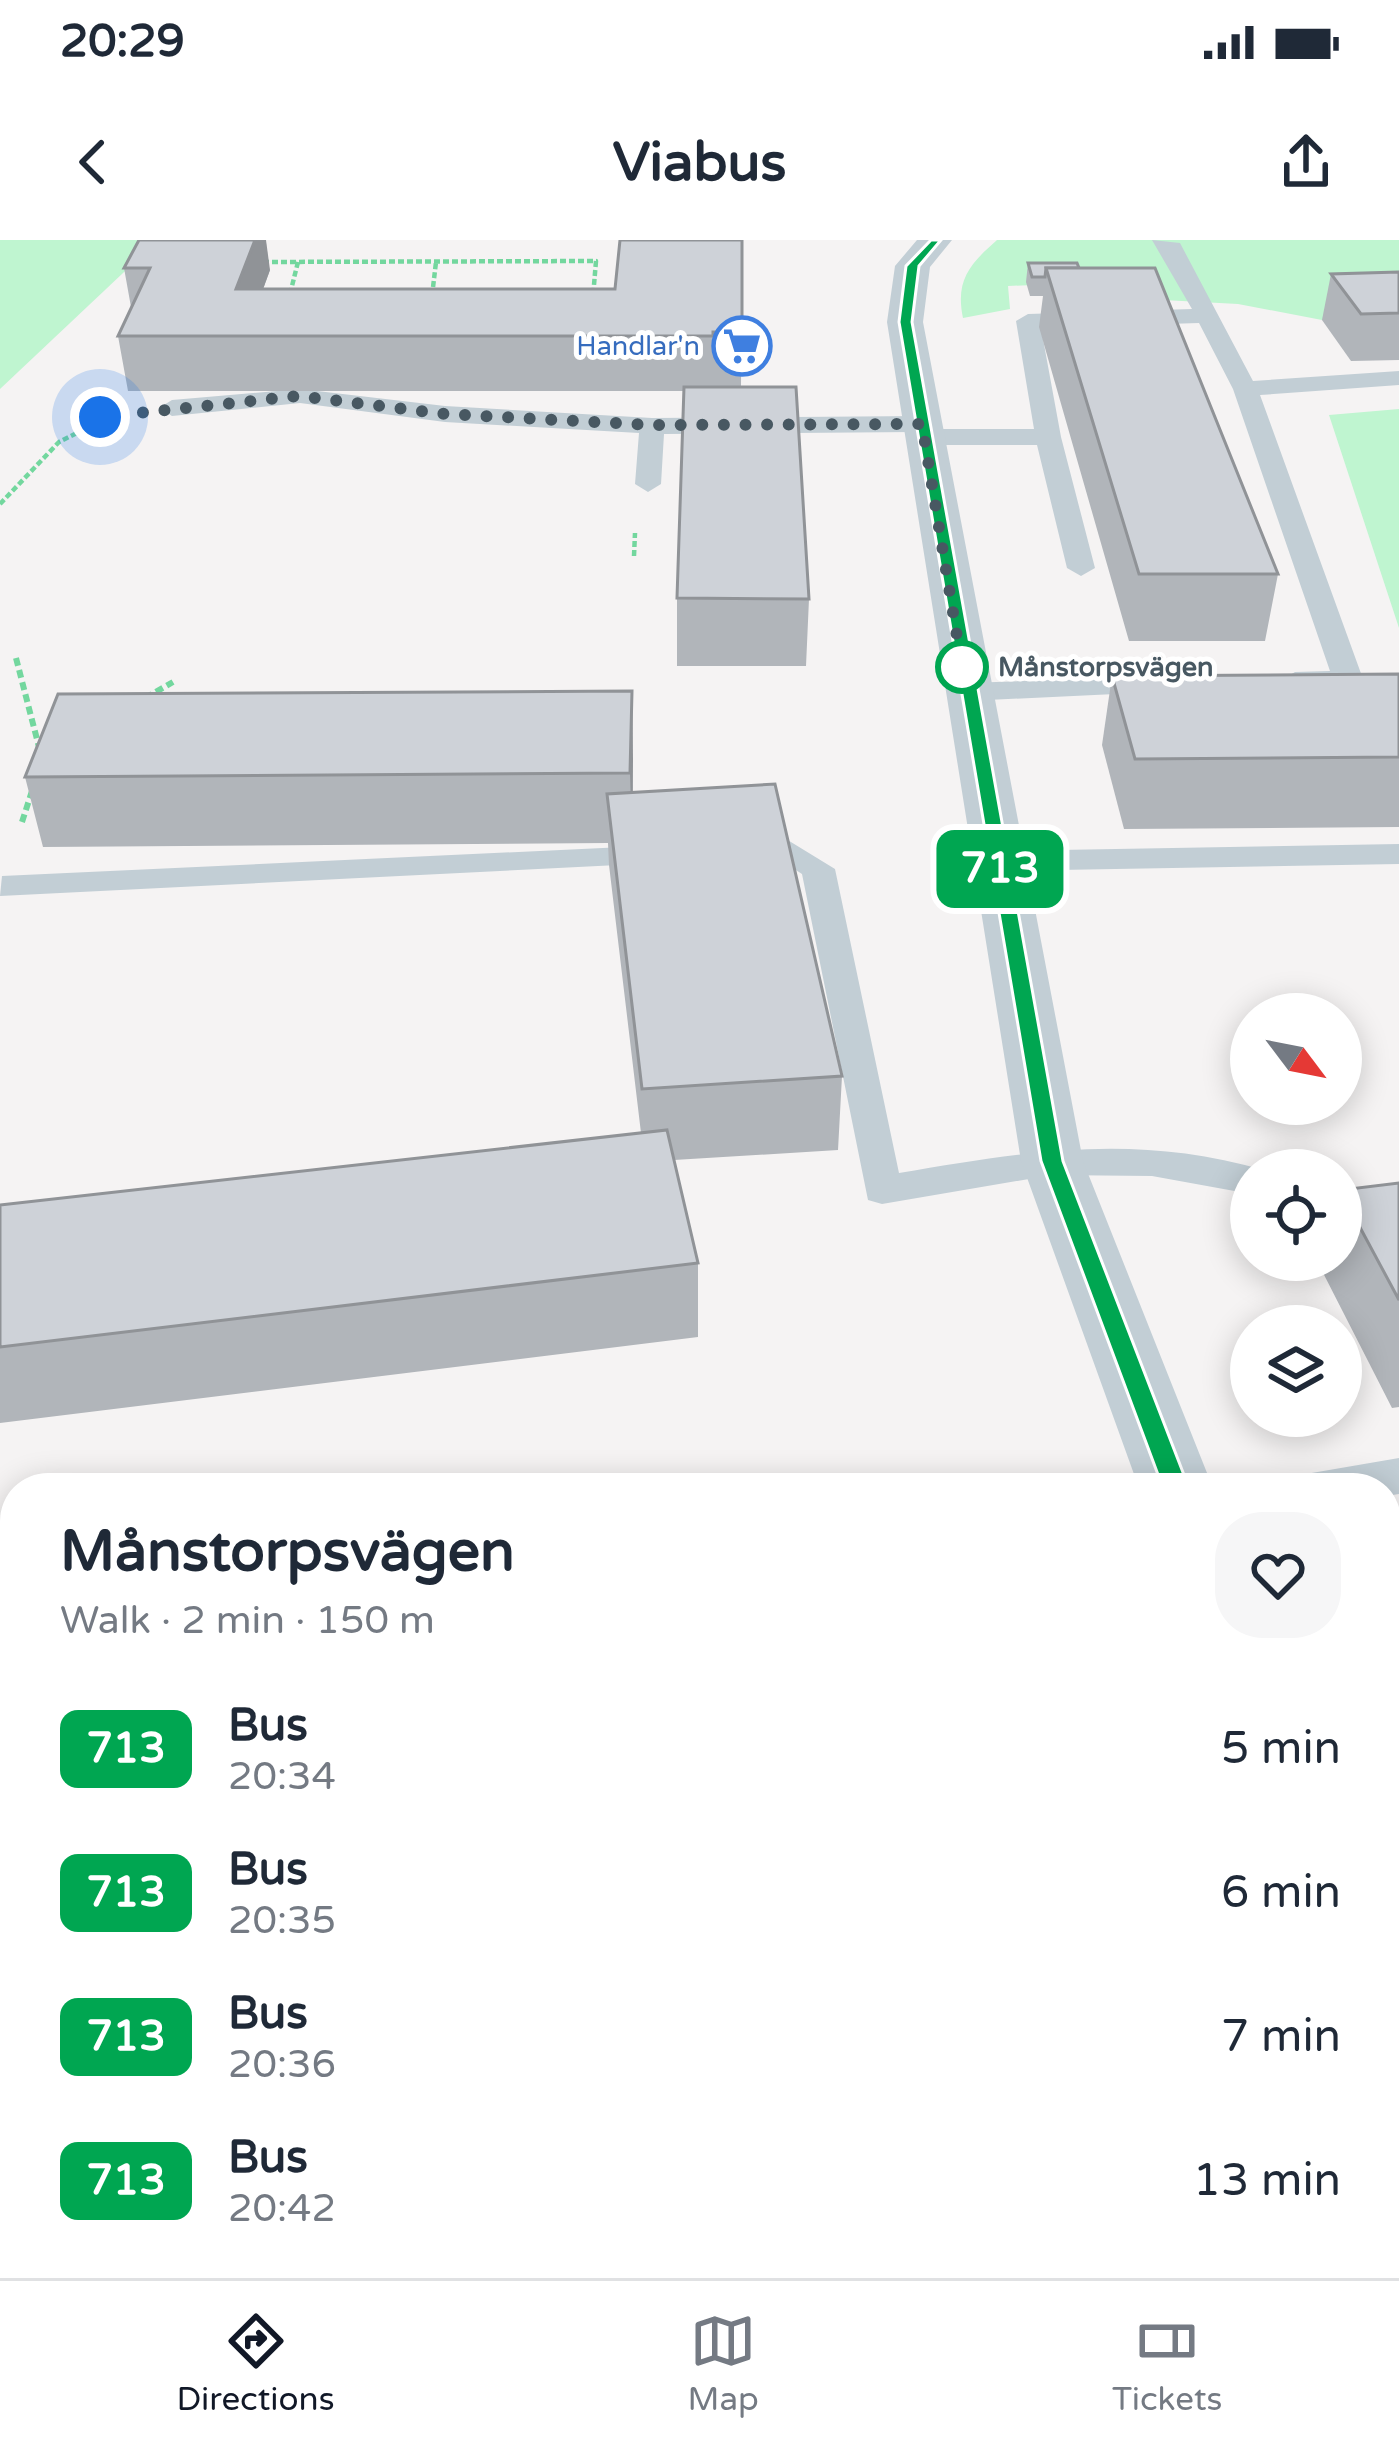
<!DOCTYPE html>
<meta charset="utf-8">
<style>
:root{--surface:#fff;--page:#f6f6f7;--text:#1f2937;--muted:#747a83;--line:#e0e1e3;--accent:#111827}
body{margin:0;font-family:"Varela Round",sans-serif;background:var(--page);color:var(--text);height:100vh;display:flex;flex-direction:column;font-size:45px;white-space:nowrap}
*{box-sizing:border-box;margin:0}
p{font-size:39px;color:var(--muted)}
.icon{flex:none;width:66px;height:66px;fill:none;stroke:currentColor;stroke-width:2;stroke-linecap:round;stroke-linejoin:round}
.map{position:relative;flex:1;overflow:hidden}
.details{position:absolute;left:0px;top:1233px;width:1401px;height:807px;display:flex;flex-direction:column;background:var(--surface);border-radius:48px 48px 0 0;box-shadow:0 6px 30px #0003}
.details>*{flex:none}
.badge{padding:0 24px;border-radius:18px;font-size:42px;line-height:78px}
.needle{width:78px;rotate:122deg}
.fabs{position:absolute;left:1230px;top:753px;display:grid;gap:24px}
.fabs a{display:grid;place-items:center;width:132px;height:132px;border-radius:50%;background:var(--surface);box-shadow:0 6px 30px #0003;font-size:60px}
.you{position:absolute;width:60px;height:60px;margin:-30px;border:9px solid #fff;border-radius:50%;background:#1a73e8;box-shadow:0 0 0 18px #1a73e833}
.map>.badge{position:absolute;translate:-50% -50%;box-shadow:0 0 0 6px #fff}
.round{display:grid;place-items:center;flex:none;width:126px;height:126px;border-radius:48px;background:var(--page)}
.overview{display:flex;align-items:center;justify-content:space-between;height:204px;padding:0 60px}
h1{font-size:57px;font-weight:700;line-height:90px}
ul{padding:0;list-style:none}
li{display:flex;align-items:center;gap:36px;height:144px;padding:0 60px}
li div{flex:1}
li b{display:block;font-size:45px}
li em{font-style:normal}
li .badge{min-width:132px;font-weight:700;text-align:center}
.status{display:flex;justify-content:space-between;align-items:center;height:84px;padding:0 60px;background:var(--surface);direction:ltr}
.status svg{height:33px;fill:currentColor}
header{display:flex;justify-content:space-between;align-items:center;height:156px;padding:0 60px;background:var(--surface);font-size:54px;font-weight:700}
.tab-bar{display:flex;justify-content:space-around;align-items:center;height:168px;border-top:3px solid var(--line);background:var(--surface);font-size:33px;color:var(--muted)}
.tab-bar a{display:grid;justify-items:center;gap:6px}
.tab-bar .selected{color:var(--accent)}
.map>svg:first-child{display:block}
.green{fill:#bff5d0}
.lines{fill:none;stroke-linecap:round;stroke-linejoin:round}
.path-far1{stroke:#73d79e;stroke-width:4.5;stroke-dasharray:6 3;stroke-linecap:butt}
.path{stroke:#73d79e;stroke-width:6;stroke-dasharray:8 4.5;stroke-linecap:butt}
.lane{fill:#c2ced5;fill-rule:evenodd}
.street{fill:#c2ced5;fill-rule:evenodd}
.wall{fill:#b1b5ba}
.shaded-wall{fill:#909397}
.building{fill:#ced2d8;stroke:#909397;stroke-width:3}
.line{fill:#00a651;stroke:#fff;stroke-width:3}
.walk{stroke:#485862;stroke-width:12;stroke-dasharray:0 21.6}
.stop-dot{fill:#fff;stroke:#00a651;stroke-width:6}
.labels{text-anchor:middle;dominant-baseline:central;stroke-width:10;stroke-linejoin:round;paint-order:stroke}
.far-shop-label{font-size:27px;fill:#366cbe;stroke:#fff;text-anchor:end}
.far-stop-label{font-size:27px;font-weight:bold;fill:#485862;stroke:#fff;text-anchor:start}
</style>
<div class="status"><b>20:29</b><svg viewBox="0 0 49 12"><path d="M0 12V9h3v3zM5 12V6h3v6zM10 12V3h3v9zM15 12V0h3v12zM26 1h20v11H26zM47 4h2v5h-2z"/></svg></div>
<header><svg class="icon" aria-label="back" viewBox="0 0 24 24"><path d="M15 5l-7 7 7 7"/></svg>Viabus<svg class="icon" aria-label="share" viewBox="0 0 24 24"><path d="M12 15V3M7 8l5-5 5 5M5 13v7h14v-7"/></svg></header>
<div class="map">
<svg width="1399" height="2038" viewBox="0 0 1399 2038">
<rect width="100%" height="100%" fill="#f5f3f3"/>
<g class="green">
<path d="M 0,0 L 158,0 L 0,149 Z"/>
<path d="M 997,0 L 1399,0 L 1399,78 L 1322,80 L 1238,64 L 1126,58 L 1102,42 L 1008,46 L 1010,69 L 963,78 C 955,40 970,24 997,0 Z"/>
<path d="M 1399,169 L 1399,388 L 1329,175 Z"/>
</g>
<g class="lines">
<g class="path-far1">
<path d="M 263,22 L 596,21 L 593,57"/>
<path d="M 290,54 L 298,22"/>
<path d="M 432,56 L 436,22"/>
<path d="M 0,264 L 59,202 L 111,176"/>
<path d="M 634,316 L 635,293"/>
</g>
<g class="path">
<path d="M 16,418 L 40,511"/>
<path d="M 145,458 L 173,442"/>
<path d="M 22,582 L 32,551"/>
</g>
<g class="lane">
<path d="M 1152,0 L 1180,3 L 1253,141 L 1399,131 L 1399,145 L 1260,155 L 1363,439 L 1359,445 L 1295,450 L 1280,441 L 1295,432 L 1330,431 L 1233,149 L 1199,83 L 1041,88 L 1061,197 L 1095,328 L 1081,336 L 1067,328 L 1037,205 L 924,205 L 915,202 L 915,192 L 664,194 L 661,244 L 648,252 L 635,244 L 639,193 L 445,182 L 300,163 L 172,176 L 159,168 L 172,160 L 300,149 L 445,166 L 652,178 L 922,176 L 931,179 L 931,189 L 1034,189 L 1016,81 L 1028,74 L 1192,69 Z"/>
<path d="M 1167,436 L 1182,445 L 1178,451 L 967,461 L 952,452 L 967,443 Z"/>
<path d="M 786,599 L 835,629 L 899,933 C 1029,911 1134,893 1264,930 L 1251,930 L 1251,954 L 1152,936 L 1052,935 L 882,964 L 868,960 L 802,634 L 779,619 L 735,621 L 718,611 L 735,601 Z"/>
<path d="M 1399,604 L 1399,624 L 999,631 L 982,621 L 999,611 Z"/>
<path d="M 666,605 L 678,608 L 683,615 L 678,622 L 0,656 L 2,636 Z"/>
<path d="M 1399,1218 L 1399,1254 L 1386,1256 L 1386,1248 L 1293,1248 L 1300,1235 Z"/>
<path d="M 1399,1642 L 1399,1692 L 1386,1697 L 1386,1647 Z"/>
<path d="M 341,2025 L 434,2025 L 429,2038 L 336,2038 Z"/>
</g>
<g class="street">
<path d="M 917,0 L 952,0 L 930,27 L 923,82 L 1083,921 L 1213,1248 L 1139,1248 L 1021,921 L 887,82 L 895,26 Z"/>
<path d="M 1386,1549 L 1399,1553 L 1399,1642 L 1386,1637 Z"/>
</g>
</g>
<g class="wall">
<path d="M 742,0 L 741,146 L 713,147 L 809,359 L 806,426 L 677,426 L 677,358 L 684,151 L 128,151 L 118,96 L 131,67 L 124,28 L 270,30 L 263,49 L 615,49 Z"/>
<path d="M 1028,23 L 1079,28 L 1278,334 L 1265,401 L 1129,401 L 1039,87 L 1043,56 L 1030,56 L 1026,42 Z"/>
<path d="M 1399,32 L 1399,120 L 1351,121 L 1322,80 L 1331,34 Z"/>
<path d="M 1399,434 L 1399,587 L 1124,589 L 1102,505 L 1112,436 Z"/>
<path d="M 632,451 L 633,553 L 842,836 L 838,910 L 674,920 L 698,1023 L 698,1097 L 0,1183 L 0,965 L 641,893 L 609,625 L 608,603 L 43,607 L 25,537 Z"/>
<path d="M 1399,943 L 1399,1167 L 1392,1168 L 1318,1023 L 1319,1020 L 1341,1020 L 1341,950 Z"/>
<path d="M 1026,2025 L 1386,2025 L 1399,2038 L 1032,2038 Z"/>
</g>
<g class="shaded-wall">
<path d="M 255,0 L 266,0 L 270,30 L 246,96 L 236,49 Z"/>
<path d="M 632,451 L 633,520 L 632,603 L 630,533 Z"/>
<path d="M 15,1983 L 15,2025 L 99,2025 L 57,2038 L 0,2038 L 0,1988 Z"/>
</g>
<g class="building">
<path d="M 139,0 L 255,0 L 236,49 L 615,49 L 620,0 L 742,0 L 742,92 L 713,92 L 713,96 L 118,96 L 150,28 L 124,28 Z"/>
<path d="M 1028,23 L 1077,23 L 1079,28 L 1046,28 L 1045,37 L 1032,37 Z"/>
<path d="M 1046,28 L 1155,28 L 1278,334 L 1139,334 Z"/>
<path d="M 1399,32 L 1399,73 L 1361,74 L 1331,34 Z"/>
<path d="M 684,147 L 796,147 L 809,359 L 677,358 Z"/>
<path d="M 1399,434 L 1399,517 L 1135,519 L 1112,436 Z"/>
<path d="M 632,451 L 630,533 L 25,537 L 58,454 Z"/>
<path d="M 775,544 L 842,836 L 642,849 L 607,554 Z"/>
<path d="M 667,890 L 698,1023 L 0,1107 L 0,965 Z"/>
<path d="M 1399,943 L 1399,1060 L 1341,952 L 1341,950 Z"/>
<path d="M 15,1717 L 15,1983 L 0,1988 L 0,1721 Z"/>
<path d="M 1386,1984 L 1399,2005 L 1399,2038 L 1078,2038 L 1072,2025 L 1386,2025 Z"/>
</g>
<path class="line" d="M 931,0 L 941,0 L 919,26 L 912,82 L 1063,921 L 1189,1248 L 1176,1258 L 1163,1248 L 1041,921 L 899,82 L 906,26 Z"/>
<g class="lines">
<path class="walk" d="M 100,177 L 299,156 L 445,174 L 652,185 L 922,184 L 962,427"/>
</g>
<defs>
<g id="supermarket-ring" transform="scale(3)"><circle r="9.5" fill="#fff" stroke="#3f7fe0" stroke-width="1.5"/><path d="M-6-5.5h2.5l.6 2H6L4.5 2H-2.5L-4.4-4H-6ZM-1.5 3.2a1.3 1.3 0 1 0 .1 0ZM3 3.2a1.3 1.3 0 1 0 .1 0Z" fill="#3f7fe0"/></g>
</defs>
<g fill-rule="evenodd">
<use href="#supermarket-ring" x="742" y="106"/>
</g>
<circle class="stop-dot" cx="962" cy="427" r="24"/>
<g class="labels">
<g class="far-shop-label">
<text x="700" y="106">Handlar'n</text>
</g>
<g class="far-stop-label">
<text x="998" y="427">Månstorpsvägen</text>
</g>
</g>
</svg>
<div class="fabs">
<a><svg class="needle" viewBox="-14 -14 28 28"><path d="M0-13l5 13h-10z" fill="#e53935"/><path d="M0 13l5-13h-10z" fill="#747a83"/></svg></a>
<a><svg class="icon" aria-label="locate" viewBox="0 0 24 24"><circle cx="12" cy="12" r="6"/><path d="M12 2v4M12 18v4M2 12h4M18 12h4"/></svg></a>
<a><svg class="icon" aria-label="layers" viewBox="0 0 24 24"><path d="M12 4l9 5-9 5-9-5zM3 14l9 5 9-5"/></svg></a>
</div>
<div class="you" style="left:100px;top:177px"></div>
<b class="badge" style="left:1000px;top:629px;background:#00a651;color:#fff">713</b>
<section class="details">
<div class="overview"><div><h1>Månstorpsvägen</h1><p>Walk · 2 min · 150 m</p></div><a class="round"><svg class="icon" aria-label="heart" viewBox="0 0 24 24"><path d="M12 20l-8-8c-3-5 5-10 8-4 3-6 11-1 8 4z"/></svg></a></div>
<ul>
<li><span class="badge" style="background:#00a651;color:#fff">713</span><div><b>Bus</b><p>20:34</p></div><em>5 min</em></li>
<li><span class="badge" style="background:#00a651;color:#fff">713</span><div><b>Bus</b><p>20:35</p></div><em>6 min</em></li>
<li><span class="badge" style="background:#00a651;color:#fff">713</span><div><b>Bus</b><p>20:36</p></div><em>7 min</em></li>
<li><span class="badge" style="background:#00a651;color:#fff">713</span><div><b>Bus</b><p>20:42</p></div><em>13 min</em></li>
</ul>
</section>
</div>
<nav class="tab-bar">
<a class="selected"><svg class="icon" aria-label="directions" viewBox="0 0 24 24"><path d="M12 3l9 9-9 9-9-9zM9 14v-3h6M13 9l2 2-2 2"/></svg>Directions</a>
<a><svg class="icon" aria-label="map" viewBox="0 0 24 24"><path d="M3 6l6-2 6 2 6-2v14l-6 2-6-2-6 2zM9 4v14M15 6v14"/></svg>Map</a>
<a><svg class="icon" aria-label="tickets" viewBox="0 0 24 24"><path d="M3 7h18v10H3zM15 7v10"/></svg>Tickets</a>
</nav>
